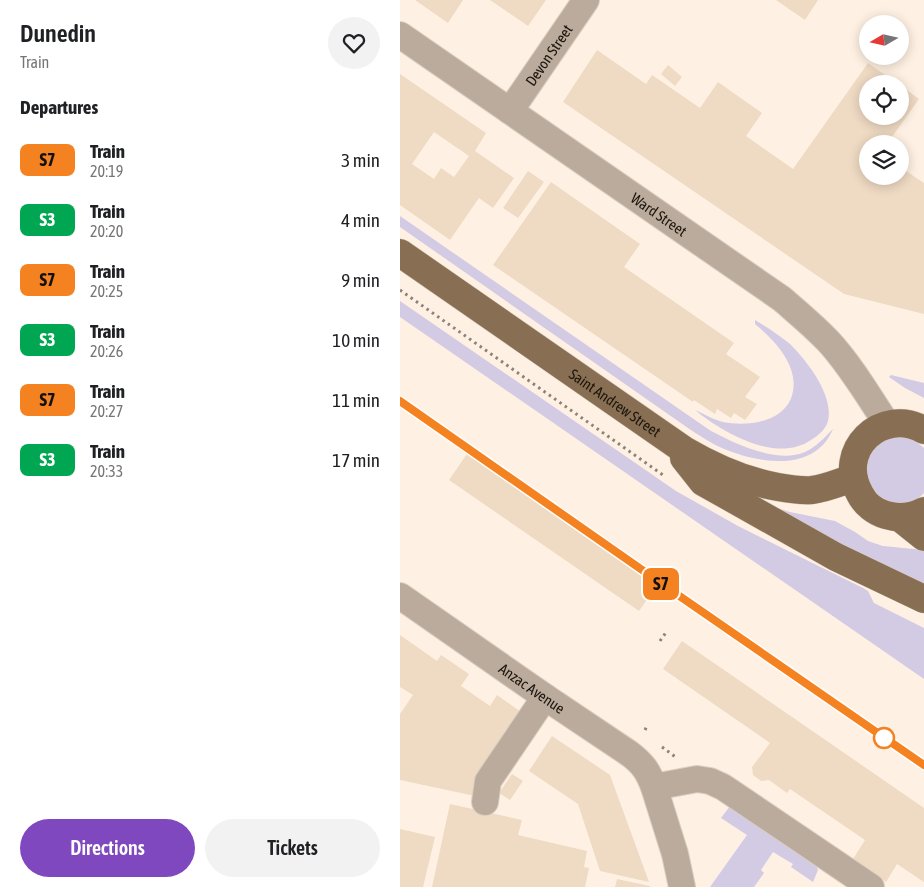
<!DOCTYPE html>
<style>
:root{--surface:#fff;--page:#f2f2f2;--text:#202124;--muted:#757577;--accent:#7f48bf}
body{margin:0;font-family:"Asap Condensed",sans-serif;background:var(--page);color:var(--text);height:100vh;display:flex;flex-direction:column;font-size:19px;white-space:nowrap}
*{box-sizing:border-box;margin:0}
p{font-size:16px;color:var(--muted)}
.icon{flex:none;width:28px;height:28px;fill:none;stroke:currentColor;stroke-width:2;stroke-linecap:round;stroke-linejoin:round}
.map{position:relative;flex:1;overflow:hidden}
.side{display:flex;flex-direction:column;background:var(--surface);width:400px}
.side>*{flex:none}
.badge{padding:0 10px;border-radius:8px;font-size:18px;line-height:32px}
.needle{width:32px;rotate:261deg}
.buttons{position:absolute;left:459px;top:15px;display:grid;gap:10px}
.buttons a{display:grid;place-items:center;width:50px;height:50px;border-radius:50%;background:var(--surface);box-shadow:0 2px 12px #0003;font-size:25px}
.map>.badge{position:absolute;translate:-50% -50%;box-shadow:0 0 0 2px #fff}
h2{padding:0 20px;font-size:19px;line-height:45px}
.round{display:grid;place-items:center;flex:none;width:52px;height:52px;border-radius:26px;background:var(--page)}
.head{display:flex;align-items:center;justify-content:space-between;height:85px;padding:0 20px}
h1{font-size:24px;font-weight:600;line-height:38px}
.button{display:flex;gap:10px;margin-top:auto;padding:10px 20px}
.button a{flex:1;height:58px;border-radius:30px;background:var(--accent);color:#fff;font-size:20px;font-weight:600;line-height:58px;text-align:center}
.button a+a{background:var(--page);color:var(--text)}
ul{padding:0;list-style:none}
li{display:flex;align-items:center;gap:15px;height:60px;padding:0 20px}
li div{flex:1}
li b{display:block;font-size:19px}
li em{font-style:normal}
li .badge{min-width:55px;font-weight:700;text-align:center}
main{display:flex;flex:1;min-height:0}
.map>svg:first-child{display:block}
.green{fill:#d3cae4}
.building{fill:#efdac3;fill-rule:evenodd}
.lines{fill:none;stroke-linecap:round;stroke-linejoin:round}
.minor-casing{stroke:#dacec1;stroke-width:28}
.major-casing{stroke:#dacec1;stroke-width:29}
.path{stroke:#8d8378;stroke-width:3;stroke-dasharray:2.5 4;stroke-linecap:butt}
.minor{stroke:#baab9c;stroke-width:26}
.major{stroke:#886f53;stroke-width:28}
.rail{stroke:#685f55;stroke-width:4;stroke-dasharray:8 4;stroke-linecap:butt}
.line-casing{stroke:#fff;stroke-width:11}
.line{stroke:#f58220;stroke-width:8}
.stop-dot{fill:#fff;stroke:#f58220;stroke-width:2.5}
.labels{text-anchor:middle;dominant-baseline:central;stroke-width:4;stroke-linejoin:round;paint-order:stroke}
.street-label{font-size:15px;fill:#1c150d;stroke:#fef1e3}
</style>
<main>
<section class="side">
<div class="head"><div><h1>Dunedin</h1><p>Train</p></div><a class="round"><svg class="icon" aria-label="heart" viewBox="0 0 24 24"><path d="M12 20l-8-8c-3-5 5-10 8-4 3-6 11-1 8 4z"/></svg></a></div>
<h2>Departures</h2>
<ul>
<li><span class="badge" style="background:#f58220;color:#111">S7</span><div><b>Train</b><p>20:19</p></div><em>3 min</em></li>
<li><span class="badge" style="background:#00a651;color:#fff">S3</span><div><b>Train</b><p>20:20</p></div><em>4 min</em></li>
<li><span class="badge" style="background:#f58220;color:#111">S7</span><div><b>Train</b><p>20:25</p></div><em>9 min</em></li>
<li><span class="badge" style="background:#00a651;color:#fff">S3</span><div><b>Train</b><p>20:26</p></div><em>10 min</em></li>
<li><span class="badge" style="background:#f58220;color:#111">S7</span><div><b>Train</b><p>20:27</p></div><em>11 min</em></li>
<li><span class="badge" style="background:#00a651;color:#fff">S3</span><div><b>Train</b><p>20:33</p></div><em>17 min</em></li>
</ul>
<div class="button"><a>Directions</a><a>Tickets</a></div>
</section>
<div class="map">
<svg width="524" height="887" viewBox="0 0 524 887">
<rect width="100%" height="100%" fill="#fef1e3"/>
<g class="green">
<path d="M 0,216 L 311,431 C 336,444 377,464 405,452 C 416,447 424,438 433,429 C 414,474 357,463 322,448 C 310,443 299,435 288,428 L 0,227 Z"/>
<path d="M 0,301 L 276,491 L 338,526 L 463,588 L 468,591 L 474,603 L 524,628 L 524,679 L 0,317 Z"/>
<path d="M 355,320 C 367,327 379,335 390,344 C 407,361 434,395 428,421 C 426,429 418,436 411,440 C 376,464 322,432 295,410 C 304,414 314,420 323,422 C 348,427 388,422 393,391 C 398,364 373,339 355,324 Z"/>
<path d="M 491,375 L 524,383 L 524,398 L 505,388 L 489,377 Z"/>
<path d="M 503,437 L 514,440 L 524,448 L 524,493 C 512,507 484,509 473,491 C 461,471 467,445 491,438 C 495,438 499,438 503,437 Z"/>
<path d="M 365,504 L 390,512 L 435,521 L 455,532 L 468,541 L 483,546 L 524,550 L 524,587 L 433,542 Z"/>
<path d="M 330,806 L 416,865 L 418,870 L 413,882 L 391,867 L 393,864 L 373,852 L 361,870 L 364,873 L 354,887 L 310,887 L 347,835 L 321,818 Z"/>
</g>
<g class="building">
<path d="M 15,0 L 63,0 L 48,23 Z"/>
<path d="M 90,0 L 146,0 L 128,26 Z"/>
<path d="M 376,0 L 418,0 L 405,20 Z"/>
<path d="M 197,50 L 246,84 L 252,75 L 300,108 L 318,82 L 362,113 L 346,136 L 393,169 L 468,63 L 498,84 L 468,84 L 468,116 L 500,116 L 500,85 L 519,99 L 487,144 L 468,144 L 468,176 L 500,176 L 500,167 L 524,183 L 524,314 L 444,294 L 163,102 Z"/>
<path d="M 268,65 L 282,77 L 275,86 L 261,74 Z"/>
<path d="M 0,74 L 86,133 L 75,151 L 114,178 L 93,208 L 79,198 L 50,240 L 0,205 ZM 34,132 L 69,156 L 54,177 L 41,168 L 34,179 L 12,164 Z"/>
<path d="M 128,171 L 144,182 L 118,218 L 103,208 Z"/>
<path d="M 151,182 L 240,244 L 224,267 L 334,343 L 326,354 L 360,377 L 345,397 L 357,404 L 345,420 L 334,413 L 331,418 L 317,409 L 315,414 L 294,400 L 293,402 L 93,265 Z"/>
<path d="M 67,454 L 257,585 L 239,611 L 49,480 Z"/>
<path d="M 0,635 L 37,661 L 41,655 L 69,674 L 61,686 L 90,706 L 97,695 L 121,712 L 75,796 L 0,780 L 0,714 L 13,695 L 0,687 Z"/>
<path d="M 282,641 L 524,808 L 524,882 L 497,864 L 486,882 L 453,859 L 465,840 L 390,789 L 387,793 L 369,780 L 361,781 L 353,775 L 352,767 L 370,743 L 263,669 Z"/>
<path d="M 152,736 L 210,775 L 249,882 L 200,871 L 178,804 L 129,771 Z"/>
<path d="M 112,774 L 123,781 L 110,800 L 99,793 Z"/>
<path d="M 50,804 L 122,820 L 118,835 L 187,851 L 184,867 L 189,868 L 185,887 L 32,887 Z"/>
<path d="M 0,829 L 35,837 L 23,887 L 0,887 Z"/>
<path d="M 217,879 L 250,886 L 250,887 L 215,887 Z"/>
</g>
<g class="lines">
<g class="minor-casing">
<g id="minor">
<path id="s1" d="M 0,35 L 382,299 C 398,313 414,326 429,342 C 451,366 469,397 487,424"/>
<path id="s2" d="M 110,111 L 186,0"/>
<path id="s3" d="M 0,596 L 145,697 L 230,754 C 243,764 248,771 254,787 L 275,854 L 282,887"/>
<path d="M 254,787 L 297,779 L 310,781 L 323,787 L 471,887"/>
<path d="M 85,802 L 88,781 L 145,697"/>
</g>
</g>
<g class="major-casing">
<g id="major">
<path id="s4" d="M 0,253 L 284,450 C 313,467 344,481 378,487 C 389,489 401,491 412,490 C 427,488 440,482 453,478"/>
<path d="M 524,430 C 481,406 435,451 460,494 C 465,504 475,512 486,515 C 499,519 512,517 524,511"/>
<path d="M 284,458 L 303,482 L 351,509 L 436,557 L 524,599"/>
<path d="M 499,517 L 524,537"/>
</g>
</g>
<g class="path">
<path d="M 0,290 L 263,475"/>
<path d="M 260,641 L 267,631"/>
<path d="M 245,730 L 247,726"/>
<path d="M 262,747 L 277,758"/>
</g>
<use href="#minor" class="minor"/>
<use href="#major" class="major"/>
<path class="rail" d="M 0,401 L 277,595 L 524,765"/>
</g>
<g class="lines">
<g class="line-casing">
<path id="line" d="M 0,401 L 278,595 L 524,765"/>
</g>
<use href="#line" class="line"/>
</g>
<circle class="stop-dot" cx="484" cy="738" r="10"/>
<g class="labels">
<g class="street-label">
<text stroke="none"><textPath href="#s2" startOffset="68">Devon Street</textPath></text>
<text stroke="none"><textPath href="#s1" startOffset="315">Ward Street</textPath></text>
<text stroke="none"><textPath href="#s4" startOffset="262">Saint Andrew Street</textPath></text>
<text stroke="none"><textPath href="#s3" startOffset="161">Anzac Avenue</textPath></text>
</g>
</g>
</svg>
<div class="buttons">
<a><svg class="needle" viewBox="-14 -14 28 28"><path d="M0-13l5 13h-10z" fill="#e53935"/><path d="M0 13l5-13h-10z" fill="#757577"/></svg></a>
<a><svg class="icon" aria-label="locate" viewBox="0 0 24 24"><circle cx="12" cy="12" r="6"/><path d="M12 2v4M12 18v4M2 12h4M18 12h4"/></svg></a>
<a><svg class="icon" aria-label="layers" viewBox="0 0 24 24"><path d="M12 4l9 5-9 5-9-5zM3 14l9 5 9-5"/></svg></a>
</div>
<b class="badge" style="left:261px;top:584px;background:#f58220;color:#111">S7</b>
</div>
</main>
